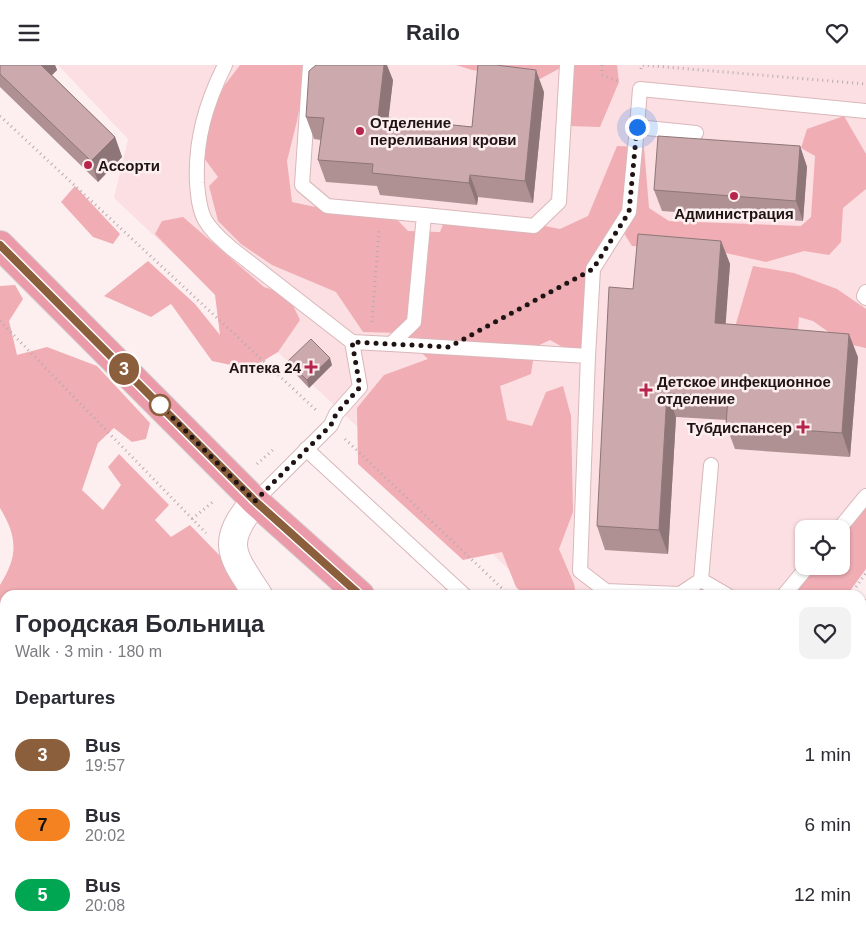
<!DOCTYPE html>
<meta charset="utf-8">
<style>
:root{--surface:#fff;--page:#f2f2f3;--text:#2b2b33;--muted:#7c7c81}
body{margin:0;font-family:Arial,sans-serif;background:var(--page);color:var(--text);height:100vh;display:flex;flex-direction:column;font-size:19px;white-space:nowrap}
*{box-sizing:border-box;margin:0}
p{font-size:16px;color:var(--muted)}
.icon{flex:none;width:28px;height:28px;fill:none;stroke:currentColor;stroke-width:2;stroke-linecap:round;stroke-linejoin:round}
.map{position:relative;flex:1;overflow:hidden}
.sheet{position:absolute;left:0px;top:525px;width:866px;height:351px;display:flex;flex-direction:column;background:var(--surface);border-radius:15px 15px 0 0;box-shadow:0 1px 4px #0004}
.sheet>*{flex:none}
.badge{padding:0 10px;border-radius:16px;font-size:18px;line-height:32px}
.fabs{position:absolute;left:795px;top:455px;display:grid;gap:10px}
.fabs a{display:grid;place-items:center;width:55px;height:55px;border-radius:10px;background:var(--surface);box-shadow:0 1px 4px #0004;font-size:25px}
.you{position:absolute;width:25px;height:25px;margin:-12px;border:4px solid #fff;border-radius:50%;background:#1a73e8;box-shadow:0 0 0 8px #1a73e833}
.map>.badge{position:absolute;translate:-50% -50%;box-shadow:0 0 0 2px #fff}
h2{padding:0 15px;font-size:19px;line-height:45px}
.round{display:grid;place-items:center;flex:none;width:52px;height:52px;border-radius:10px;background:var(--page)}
.headline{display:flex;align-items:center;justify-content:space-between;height:85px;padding:0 15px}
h1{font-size:24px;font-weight:700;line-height:38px}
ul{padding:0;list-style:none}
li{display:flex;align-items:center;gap:15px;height:70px;padding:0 15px}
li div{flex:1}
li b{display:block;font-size:19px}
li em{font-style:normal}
li .badge{min-width:55px;font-weight:700;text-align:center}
header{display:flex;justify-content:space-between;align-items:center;height:65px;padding:0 15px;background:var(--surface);font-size:22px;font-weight:700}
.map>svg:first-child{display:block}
.built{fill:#fbdfe2;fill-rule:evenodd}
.green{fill:#f0adb4}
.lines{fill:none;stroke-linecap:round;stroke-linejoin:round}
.lane-casing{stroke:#dab7ba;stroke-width:16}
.street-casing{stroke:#dab7ba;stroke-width:30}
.primary-casing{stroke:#d2d0d0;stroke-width:30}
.path{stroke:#b8abac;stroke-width:3;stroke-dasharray:1 4;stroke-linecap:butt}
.lane{stroke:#fff;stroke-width:14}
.street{stroke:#fff;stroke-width:28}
.primary{stroke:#eb9aa9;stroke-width:28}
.wall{fill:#af9194}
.shaded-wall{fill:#8e7678}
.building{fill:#cba9ac;stroke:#8e7678}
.line-casing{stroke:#fff;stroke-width:11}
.line{stroke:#8b5e3c;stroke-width:8}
.walk{stroke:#1f1314;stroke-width:5;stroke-dasharray:0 9}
.poi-dot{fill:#b6254b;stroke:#fdeff0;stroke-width:2}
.stop-dot{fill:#fff;stroke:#8b5e3c;stroke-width:2.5}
.labels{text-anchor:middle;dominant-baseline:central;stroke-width:5;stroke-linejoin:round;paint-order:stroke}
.poi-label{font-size:15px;font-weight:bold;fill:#1f1314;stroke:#fdeff0;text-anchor:start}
</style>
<header><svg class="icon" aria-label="menu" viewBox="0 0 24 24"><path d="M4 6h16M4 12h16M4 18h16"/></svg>Railo<svg class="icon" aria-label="heart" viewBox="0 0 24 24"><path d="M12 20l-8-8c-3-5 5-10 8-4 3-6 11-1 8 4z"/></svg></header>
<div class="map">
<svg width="866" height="876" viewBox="0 0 866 876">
<rect width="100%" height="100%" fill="#fdeff0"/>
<path class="built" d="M 58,0 L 866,0 L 866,490 L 837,530 L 536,530 L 114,133 L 128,74 ZM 804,464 L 841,464 L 841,501 L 804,501 Z"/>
<g class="green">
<path d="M 240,0 L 307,0 L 297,56 L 287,96 L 292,137 C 324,144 349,150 382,139 L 408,166 L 440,167 L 448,147 L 476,147 L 483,163 L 510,154 L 560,164 L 588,151 L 617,81 L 644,82 L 649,143 L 669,156 L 801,161 L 811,152 L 815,91 L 801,83 L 807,64 L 844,51 L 866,89 L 866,124 L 843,143 L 841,177 L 829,190 L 804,186 L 766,197 L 708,184 L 632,181 L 618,159 L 599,187 L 597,267 L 581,287 L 566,284 L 550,275 L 535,282 L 531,309 L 500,321 L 507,355 L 532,361 L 546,327 L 563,321 L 571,351 L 573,447 L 559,484 L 574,519 L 576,530 L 524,530 L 516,522 L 502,487 L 463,495 L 358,399 L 357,343 L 384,310 L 428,294 L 401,268 L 363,267 L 336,227 L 272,200 L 241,179 L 218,156 L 209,121 L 218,112 L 204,93 L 206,62 L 224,21 Z"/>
<path d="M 456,0 L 617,0 L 619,17 L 600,62 L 569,61 L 562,2 L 540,14 L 472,5 Z"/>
<path d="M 75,121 L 120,169 L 113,179 L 93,172 L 61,137 Z"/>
<path d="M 183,152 L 264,222 L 288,230 L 300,255 L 278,287 L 250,304 L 212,296 L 171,239 L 151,252 L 104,231 L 148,196 L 195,239 L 220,270 L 215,230 L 155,169 L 162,156 Z"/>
<path d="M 753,201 L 794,208 L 837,224 L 866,244 L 866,283 L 844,278 L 813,256 L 799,252 L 797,275 L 735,262 Z"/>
<path d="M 15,220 L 23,234 L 9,256 L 17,290 L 47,282 L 97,301 L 150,358 L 146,374 L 132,377 L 114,363 L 98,378 L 82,425 L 103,445 L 121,420 L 108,402 L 119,389 L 169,440 L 155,455 L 171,472 L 190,460 L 223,494 L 248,530 L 5,530 L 5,823 L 0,827 L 0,520 C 18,491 18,473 0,443 L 0,221 Z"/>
<path d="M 866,438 L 866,504 L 847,530 L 785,530 L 805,501 L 841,501 L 841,464 L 831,464 L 836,457 Z"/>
<path d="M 861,779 L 866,779 L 866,876 L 812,876 L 810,871 L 861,871 Z"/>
<path d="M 439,871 L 502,871 L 501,876 L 435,876 Z"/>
</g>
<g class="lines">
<g class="lane-casing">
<g id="lane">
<path d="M 225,0 C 206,38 195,75 197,118 C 198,130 199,144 205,155 C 212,167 221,174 231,183 L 352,277 L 360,322 L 336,349 L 331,360 L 255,436"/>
<path d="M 310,0 L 302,120 L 327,141 L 424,150 L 414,257 L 391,279 L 352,277"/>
<path d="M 696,68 L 637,62 L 640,24 L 866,46"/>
<path d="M 424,150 L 534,161 L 559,137 L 567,0"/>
<path d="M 866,227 L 864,231 L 866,233"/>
<path d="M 391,279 L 588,291 L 580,506 L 606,526 L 680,529 L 701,515 L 711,400"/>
<path d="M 588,291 L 593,204 L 629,147 L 637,62"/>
<path d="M 306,384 L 464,530"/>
<path d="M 839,464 L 866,431"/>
<path d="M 701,515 L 727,530"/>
<path d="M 784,530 L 808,501"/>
</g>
</g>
<g class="street-casing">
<g id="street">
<path d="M 255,436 C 220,478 231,489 258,530"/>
<path d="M 861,556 L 866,549"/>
<path d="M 10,876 L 15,871"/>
<path d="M 506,876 L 511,871"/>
<path d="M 532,876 L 535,871"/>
</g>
</g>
<g class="primary-casing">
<g id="primary">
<path d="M 0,180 L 255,436 L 360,530"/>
<path d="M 744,871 L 749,876"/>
</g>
</g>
<g class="path">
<path d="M 602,0 L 602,10 L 620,17"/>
<path d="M 641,4 L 642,0 L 866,19"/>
<path d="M 0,51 L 316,345"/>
<path d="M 0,256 L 206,468"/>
<path d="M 372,257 L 379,166"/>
<path d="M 484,263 L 571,216"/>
<path d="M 345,374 L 509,530"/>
<path d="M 257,399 L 275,383"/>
<path d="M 192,454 L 214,436"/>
<path d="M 856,522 L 866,508"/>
<path d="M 861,602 L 866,596"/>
<path d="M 638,871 L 643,876"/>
<path d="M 845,871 L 850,876"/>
</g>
<use href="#lane" class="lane"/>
<use href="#street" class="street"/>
<use href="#primary" class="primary"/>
</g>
<g class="wall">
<path d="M 0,0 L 55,0 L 57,5 L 52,10 L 115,72 L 122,92 L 98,117 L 0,22 Z"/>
<path d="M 393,15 L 388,53 L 472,62 L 544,27 L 533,138 L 478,132 L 477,140 L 380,130 L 377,121 L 326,117 L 318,95 L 321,75 L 314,74 L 306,52 Z"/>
<path d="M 800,81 L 807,102 L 803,156 L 662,146 L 654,125 Z"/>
<path d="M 721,176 L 730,199 L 725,259 L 858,292 L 850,392 L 735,384 L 726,360 L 727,355 L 676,352 L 668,489 L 605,485 L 597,461 L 633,224 Z"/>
<path d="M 288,296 L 332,300 L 309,323 L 291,304 Z"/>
</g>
<g class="shaded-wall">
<path d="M 39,0 L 55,0 L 57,5 L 45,17 Z"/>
<path d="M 384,0 L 387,0 L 393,15 L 386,75 L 378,52 Z"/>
<path d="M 536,5 L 544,27 L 533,138 L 525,116 Z"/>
<path d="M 115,72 L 122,92 L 98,117 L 91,96 Z"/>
<path d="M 800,81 L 807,102 L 803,156 L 796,136 Z"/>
<path d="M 470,110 L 478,132 L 477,140 L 469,118 Z"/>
<path d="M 721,176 L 730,199 L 724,282 L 715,258 Z"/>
<path d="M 849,269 L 858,292 L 850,392 L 842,368 Z"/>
<path d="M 330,293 L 332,300 L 309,323 L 307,315 Z"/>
<path d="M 667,328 L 676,352 L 668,489 L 659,465 Z"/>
</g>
<g class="building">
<path d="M 0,0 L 41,0 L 115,72 L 91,96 L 0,9 Z"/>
<path d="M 316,0 L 384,0 L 378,52 L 472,62 L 478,0 L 496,0 L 536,5 L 525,116 L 470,110 L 469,118 L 372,108 L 373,99 L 318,95 L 324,53 L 306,52 L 309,6 Z"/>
<path d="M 658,71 L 800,81 L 796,136 L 654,125 Z"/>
<path d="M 638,169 L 721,176 L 715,258 L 849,269 L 842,368 L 726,360 L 728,332 L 667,328 L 659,465 L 597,461 L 609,222 L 633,224 Z"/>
<path d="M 311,274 L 330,293 L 307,315 L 288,296 Z"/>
<path d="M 33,871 L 54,871 L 58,876 L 28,876 Z"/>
</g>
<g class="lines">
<g class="line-casing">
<path id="line" d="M 0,180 L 255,436 L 360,530"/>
</g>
<use href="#line" class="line"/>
<path class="walk" d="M 160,340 L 157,337 L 255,436 L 331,360 L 336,349 L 360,322 L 352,277 L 449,282 L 593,204 L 629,147 L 637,62"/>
</g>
<g class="poi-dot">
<circle cx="360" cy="66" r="5"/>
<circle cx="88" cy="100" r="5"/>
<circle cx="734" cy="131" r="5"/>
<path d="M308.5 294.5h5v5h5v5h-5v5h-5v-5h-5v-5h5z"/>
<path d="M643.5 317.5h5v5h5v5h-5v5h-5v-5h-5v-5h5z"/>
<path d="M800.5 354.5h5v5h5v5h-5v5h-5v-5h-5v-5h5z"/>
</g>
<circle class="stop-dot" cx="160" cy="340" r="10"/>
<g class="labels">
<g class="poi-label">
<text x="370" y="57">Отделение<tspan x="370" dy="17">переливания крови</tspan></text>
<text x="98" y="100">Ассорти</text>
<text x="734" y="148" text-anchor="middle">Администрация</text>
<text x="301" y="302" text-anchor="end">Аптека 24</text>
<text x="657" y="316">Детское инфекционное<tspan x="657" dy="17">отделение</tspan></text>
<text x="792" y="362" text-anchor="end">Тубдиспансер</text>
</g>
</g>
</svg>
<div class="fabs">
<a><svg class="icon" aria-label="locate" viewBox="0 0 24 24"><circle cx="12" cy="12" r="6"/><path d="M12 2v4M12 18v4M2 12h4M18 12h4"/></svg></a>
</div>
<div class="you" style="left:637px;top:62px"></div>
<b class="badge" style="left:124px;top:304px;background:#8b5e3c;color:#fff">3</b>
<section class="sheet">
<div class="headline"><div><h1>Городская Больница</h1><p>Walk · 3 min · 180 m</p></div><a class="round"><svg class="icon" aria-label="heart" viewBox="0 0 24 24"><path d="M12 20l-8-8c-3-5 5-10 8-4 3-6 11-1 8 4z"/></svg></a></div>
<h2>Departures</h2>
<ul>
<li><span class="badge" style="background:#8b5e3c;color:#fff">3</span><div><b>Bus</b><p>19:57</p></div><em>1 min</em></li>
<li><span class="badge" style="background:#f58220;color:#111">7</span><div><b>Bus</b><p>20:02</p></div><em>6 min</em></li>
<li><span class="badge" style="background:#00a651;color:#fff">5</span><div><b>Bus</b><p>20:08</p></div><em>12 min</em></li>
</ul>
</section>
</div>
